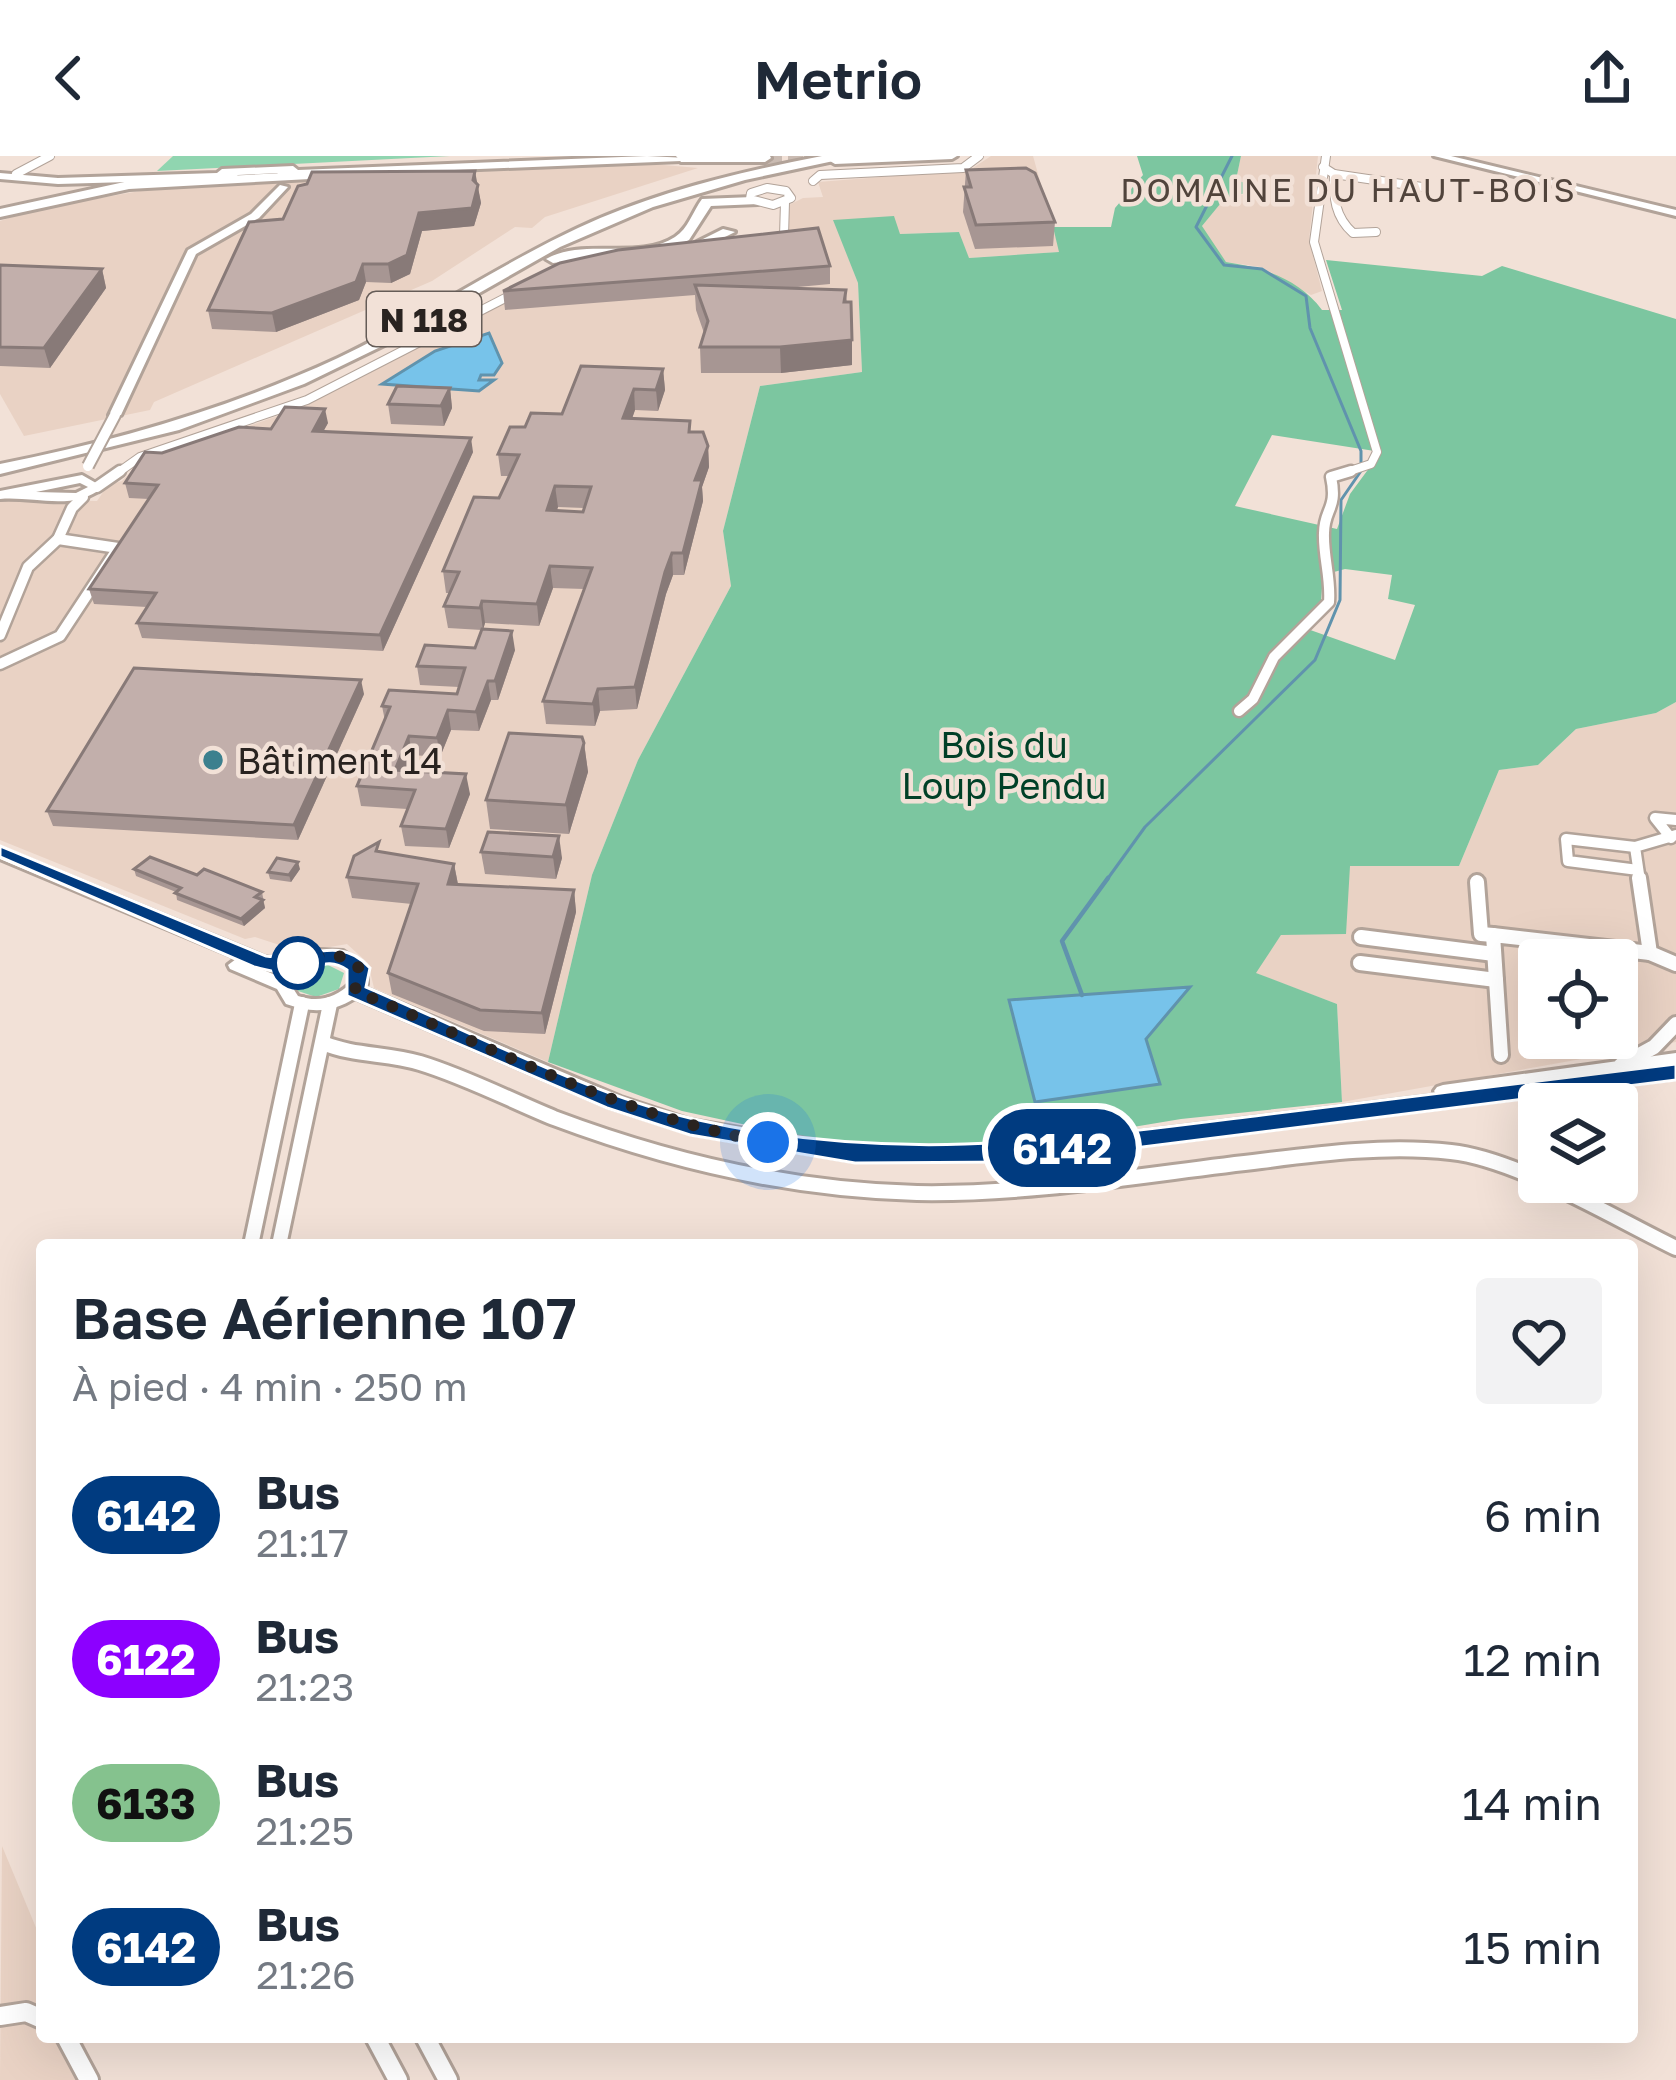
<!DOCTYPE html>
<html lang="fr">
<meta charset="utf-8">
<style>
:root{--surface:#fff;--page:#f2f2f3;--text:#1f2937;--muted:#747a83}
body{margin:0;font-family:"Golos Text",sans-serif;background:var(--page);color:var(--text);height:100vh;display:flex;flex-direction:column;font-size:45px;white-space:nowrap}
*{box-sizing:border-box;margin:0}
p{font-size:39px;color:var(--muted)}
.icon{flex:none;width:66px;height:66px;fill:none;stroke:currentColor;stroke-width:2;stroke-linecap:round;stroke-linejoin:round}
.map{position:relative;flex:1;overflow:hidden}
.panel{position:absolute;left:36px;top:1083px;width:1602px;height:804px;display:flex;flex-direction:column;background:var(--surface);border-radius:12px;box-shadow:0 12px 48px #0002}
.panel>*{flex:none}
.badge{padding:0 24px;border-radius:39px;font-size:42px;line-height:78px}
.fabs{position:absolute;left:1518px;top:783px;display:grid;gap:24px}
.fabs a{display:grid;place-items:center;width:120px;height:120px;border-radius:12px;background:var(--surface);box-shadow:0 12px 48px #0002;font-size:60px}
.you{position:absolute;width:60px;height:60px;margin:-30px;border:9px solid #fff;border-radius:50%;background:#1a73e8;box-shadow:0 0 0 18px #1a73e833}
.map>.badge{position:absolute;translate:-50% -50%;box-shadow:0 0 0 6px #fff}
.round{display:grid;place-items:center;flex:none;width:126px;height:126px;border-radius:12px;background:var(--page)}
.summary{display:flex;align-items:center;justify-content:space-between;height:204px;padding:0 36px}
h1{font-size:57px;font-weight:600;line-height:90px}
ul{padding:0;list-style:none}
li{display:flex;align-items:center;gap:36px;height:144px;padding:0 36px}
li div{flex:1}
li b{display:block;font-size:45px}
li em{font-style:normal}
li .badge{min-width:132px;font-weight:700;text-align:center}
header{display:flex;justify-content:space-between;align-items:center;height:156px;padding:0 36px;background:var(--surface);font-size:54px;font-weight:600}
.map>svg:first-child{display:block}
.built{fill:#e9d2c4;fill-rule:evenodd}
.green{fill:#90d5b0}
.forest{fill:#7cc6a0;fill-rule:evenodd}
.water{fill:#77c3ea;stroke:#6093ad;stroke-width:3}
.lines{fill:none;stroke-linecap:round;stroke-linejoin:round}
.stream-far1{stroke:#6093ad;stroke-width:3}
.stream{stroke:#6093ad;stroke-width:4.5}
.tertiary-tunnel{stroke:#cabbb2;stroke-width:10;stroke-dasharray:10 6;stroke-linecap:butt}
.trunk-tunnel{stroke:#cabbb2;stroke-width:15;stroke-dasharray:15 8;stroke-linecap:butt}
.minor-far3-casing{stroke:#b2a399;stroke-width:10}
.minor-far2-casing{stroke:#b2a399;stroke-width:15}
.minor-far1-casing{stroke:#b2a399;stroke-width:20}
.minor-casing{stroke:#b2a399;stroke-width:24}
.tertiary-casing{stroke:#b2a399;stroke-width:6}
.primary-casing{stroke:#b2a399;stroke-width:6}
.trunk-casing{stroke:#b2a399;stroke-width:6}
.minor-far3{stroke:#fff;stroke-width:8}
.minor-far2{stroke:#fff;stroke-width:10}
.minor-far1{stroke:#fff;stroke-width:14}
.minor{stroke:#fff;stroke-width:18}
.tertiary{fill:#fff;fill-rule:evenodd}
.primary{fill:#fff;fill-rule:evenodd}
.trunk{fill:#fff;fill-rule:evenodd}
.tertiary-bridge-casing{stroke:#b2a399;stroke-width:14;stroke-linecap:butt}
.tertiary-bridge{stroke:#fff;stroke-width:10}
.wall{fill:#a79693;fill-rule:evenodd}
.shaded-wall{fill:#887a78}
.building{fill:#c2afab;stroke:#887a78;stroke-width:3;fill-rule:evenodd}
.line{fill:#003b80;stroke:#fff;stroke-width:3}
.walk{stroke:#292320;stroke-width:12;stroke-dasharray:0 21.6}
.poi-dot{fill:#3c808e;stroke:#f2e1d7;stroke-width:4.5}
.stop-dot{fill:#fff;stroke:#003b80;stroke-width:6}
.labels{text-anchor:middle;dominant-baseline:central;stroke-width:9;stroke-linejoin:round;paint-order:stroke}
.far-neighbourhood-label{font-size:33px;letter-spacing:3px;fill:#51443c;stroke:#f2e1d7}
.shield{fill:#f2e1d7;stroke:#655c57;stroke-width:3}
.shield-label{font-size:33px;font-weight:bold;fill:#292320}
.park-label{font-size:36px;fill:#004027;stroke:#f2e1d7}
.poi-label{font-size:36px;fill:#292320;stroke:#f2e1d7;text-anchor:start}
</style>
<header><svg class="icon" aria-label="back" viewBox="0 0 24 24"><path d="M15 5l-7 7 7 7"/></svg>Metrio<svg class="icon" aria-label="share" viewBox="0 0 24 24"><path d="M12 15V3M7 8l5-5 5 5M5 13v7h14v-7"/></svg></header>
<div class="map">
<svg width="1676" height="1924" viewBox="0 0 1676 1924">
<rect width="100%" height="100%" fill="#f2e1d7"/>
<g class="built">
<path d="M 991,0 L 1033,0 L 1060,96 L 968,102 L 959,76 L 900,78 L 834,64 L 858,127 L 862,216 L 760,230 L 723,375 L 731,430 L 638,604 L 592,719 L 548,906 L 374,832 L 368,807 L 347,788 L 301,796 L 255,781 L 245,783 L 0,684 L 0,344 L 97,345 L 108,329 L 122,325 L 136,310 L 303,251 L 524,136 L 791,83 L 785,57 L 789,49 L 803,42 L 823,41 L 818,26 L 970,14 Z"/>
<path d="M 1241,0 L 1318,0 L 1309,84 L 1322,135 L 1311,139 L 1261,111 L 1226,106 L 1207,82 L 1202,70 L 1225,41 L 1261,37 L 1236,24 Z"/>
<path d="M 629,6 L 698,12 L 545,61 L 532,72 L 515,71 L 432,125 L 154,246 L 150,254 L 24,280 L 0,238 L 0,65 L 33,54 L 168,30 Z"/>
<path d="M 1676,546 L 1676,886 L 1342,946 L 1337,848 L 1255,817 L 1281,779 L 1350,710 L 1459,710 L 1499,614 L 1538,609 L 1576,573 L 1656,557 ZM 1539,804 L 1617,804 L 1617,882 L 1539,882 Z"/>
<path d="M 2,1690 L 42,1786 L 42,1881 L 81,1881 L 99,1924 L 0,1924 Z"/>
</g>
<g class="green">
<path d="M 173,0 L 450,0 L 157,15 Z"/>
<path d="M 326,808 L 344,817 L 339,833 L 316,841 L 298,835 L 295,826 L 309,811 Z"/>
</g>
<path class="forest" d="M 1137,0 L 1241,0 L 1236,24 L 1263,33 L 1225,42 L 1202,70 L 1226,106 C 1262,111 1299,123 1322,154 L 1342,154 L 1326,104 L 1482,120 L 1502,110 L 1676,163 L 1676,546 L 1656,557 L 1576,573 L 1538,609 L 1499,614 L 1459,710 L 1350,710 L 1346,778 L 1281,779 L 1256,817 L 1337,848 L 1342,946 L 1181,963 L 1001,993 L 816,984 L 682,955 L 548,906 L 592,719 L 638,604 L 731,430 L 723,375 L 760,230 L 862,216 L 858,127 L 833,64 L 894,60 L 900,78 L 959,76 L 969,102 L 1059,96 L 1053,71 L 1111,71 L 1115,52 L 1143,19 ZM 1272,279 L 1381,296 L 1350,338 L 1337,373 L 1235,350 ZM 1345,413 L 1392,419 L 1388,443 L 1415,449 L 1395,504 L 1299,470 L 1321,445 L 1323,419 Z"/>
<g class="water">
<path d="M 489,177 L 502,207 L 494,219 L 481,219 L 479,224 L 494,224 L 479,235 L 382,228 L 435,195 Z"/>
<path d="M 1190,831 L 1146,883 L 1160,928 L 1035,946 L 1009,844 Z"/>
</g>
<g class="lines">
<path class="stream-far1" d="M 1106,725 L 1145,671 L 1315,504 L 1340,444 L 1341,344 L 1361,315 L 1361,295 L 1310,172 L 1306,140 L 1262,113 L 1224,109 L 1196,71 L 1232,0"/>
<path class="stream" d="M 1082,839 L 1062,785 L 1108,722"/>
<path class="tertiary-tunnel" d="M 756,4 L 824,4"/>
<path class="trunk-tunnel" d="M 765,2 L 841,2"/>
<g class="minor-far3-casing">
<g id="minor-far3">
<path d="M 1326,0 L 1314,86 L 1377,296 L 1371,308 L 1341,318"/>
<path d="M 1323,11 L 1334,18 L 1422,31"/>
<path d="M 16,18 L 50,0"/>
<path d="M 1334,18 C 1333,41 1335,61 1353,77 L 1376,76"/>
<path d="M 813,25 L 820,19 L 963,12 L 979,0"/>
<path d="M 767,32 L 786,35 L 791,42 L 773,49 L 750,43 L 751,37 Z"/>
<path d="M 778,85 L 784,80 L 785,46"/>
<path d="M 116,318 L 140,301 L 307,244 L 517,136"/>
</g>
</g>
<g class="minor-far2-casing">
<g id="minor-far2">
<path d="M 97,331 L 120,315"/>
<path d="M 0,479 L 28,411 L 58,383"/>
<path d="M 0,508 L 60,480 L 118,392 L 58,383 L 72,352 L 83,341"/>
<path d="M 1239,555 L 1253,543 L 1274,501 L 1329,446 C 1331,422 1323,400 1324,377 C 1324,353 1338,353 1331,321 L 1351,315"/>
<path d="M 1671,682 L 1655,662 L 1676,664"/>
<path d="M 1635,691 L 1566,683 L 1568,705 L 1638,714"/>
<path d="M 1640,725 L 1635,691 L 1676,679"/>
</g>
</g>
<g class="minor-far1-casing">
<g id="minor-far1">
<path d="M 1639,722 L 1650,797 L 1676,808"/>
<path d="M 1477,726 L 1481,778 L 1493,779"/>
<path d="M 1361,781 L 1494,798"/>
<path d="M 1360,807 L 1496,824"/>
<path d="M 323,887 C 354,900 387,897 420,907 C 466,921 510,944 554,962 C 671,1006 792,1034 917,1037 C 1032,1039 1147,1018 1261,1005 C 1324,997 1388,989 1451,996 C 1517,1003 1614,1062 1676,1092"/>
<path d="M 1501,899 L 1493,779 L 1650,797"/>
<path d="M 1621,909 L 1654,891 L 1676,868"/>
<path d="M 251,1089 L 302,848"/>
<path d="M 279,1089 L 330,848"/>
</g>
</g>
<g class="minor-casing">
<g id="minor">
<path d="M 0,1860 L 26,1856 L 42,1863"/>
<path d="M 66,1881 L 89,1924"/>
<path d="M 375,1881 L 398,1924"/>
<path d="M 425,1881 L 448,1924"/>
</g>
</g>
<g class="tertiary-casing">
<g id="tertiary">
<path d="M 885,0 L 957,0 L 952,3 L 835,8 L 830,5 L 835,2 Z"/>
<path d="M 1434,0 L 1451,0 L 1676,54 L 1676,60 Z"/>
<path d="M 280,29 L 288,31 L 259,62 L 196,98 L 121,259 L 111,262 L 109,259 L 188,94 L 251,58 Z"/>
<path d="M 82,319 L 103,331 C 74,356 35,340 0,343 L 0,335 ZM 80,327 L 88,331 L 76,337 L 36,336 Z"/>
<path d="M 0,692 L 265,801 L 294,806 L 320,794 L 343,795 L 367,812 L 367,828 L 365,832 L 621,941 L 691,964 L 855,991 L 1023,990 L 1437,939 L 1434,935 L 1437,931 L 1443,929 L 1676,897 L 1676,909 L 1629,916 L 1676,910 L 1676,922 L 1023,1004 L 855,1005 L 690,977 L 609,951 L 355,842 C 332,857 311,857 286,848 L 277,833 L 230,813 L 228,809 L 236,803 L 278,820 L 280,814 L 256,810 L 0,703 ZM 323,805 L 339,806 L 351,814 L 351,827 C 335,842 319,847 298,840 L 291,829 L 294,820 Z"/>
</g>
</g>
<g class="primary-casing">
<path id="primary" d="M 647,0 L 687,2 L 681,5 L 282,21 L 277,17 L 238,19 L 233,23 L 58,28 L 0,23 L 0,17 L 58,22 L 217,17 L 222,13 L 293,10 L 298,14 Z"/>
</g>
<g class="trunk-casing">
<g id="trunk">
<path d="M 676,0 L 770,0 L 771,2 L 765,6 L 681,6 Z"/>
<path d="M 822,0 L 922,0 L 916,4 L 843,3 L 745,24 L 653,51 L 560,91 L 407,178 L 304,228 L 179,274 L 0,318 L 0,308 C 116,285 230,252 338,202 C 420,163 495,111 578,72 C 655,36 739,16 822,0 Z"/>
<path d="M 305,16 L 310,17 L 310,23 L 129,33 L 0,61 L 0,53 L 129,25 Z"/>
<path d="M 753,41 L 760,45 L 758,48 L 711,50 L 689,84 L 671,93 L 553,107 L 546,103 C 584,81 638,105 675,81 C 688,73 693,55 702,43 Z"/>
<path d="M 723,73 L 735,76 L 697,95 L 685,92 Z"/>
</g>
</g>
<use href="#minor-far3" class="minor-far3"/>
<use href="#minor-far2" class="minor-far2"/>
<use href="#minor-far1" class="minor-far1"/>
<use href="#minor" class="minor"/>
<use href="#tertiary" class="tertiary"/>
<use href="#primary" class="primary"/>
<use href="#trunk" class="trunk"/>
<g class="tertiary-bridge-casing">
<path id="tertiary-bridge" d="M 88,310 L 115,259"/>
</g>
<use href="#tertiary-bridge" class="tertiary-bridge"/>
</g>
<g class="wall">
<path d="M 966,14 L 1055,66 L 1053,90 L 975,93 L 963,56 Z"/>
<path d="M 477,28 L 481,47 L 474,70 L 422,75 L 410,118 L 391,127 L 366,126 L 359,144 L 276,176 L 212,173 L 208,154 L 283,63 Z"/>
<path d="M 0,109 L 102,113 L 106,132 L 50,212 L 0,210 Z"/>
<path d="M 830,110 L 830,128 L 787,132 L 846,134 L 852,209 L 781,217 L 701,217 L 700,191 L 704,177 L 696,154 L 695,139 L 505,154 L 503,135 Z"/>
<path d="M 663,213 L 665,234 L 658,255 L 635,254 L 632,262 L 691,276 L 708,290 L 709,311 L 702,331 L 703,345 L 684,419 L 673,419 L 666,438 L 637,553 L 600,555 L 595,570 L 546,568 L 543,545 L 584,433 L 553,432 L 539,470 L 485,467 L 483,473 L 515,494 L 498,544 L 491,544 L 479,575 L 451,574 L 440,601 L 412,599 L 406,615 L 470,638 L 449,692 L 405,690 L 401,670 L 407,653 L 361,650 L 357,630 L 385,565 L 382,550 L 457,538 L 459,531 L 420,529 L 417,510 L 475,492 L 482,474 L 448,472 L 444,450 L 450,437 L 446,437 L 443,415 L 499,342 L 509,320 L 501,320 L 498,298 L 525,271 L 562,258 ZM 558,351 L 584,352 L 583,356 L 556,355 Z"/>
<path d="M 450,232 L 452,252 L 444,270 L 391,268 L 388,248 Z"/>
<path d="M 328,267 L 323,275 L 473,296 L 383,495 L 142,482 L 137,467 L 147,451 L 94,448 L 89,433 L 149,343 L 129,342 L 125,327 L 162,297 L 271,273 Z"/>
<path d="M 364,538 L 298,684 L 53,670 L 47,655 Z"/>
<path d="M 584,587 L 588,616 L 569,678 L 490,673 L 486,644 Z"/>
<path d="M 381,696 L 454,708 L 458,728 L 574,734 L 576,756 L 545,878 L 484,875 L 392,838 L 388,817 L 412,748 L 352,742 L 347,721 Z"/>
<path d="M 481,696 L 562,702 L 556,723 L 485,718 Z"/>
<path d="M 134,713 L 197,719 L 262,736 L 265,752 L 244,770 L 177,744 L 176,736 L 136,720 Z"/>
<path d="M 300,713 L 291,726 L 270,723 L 268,716 Z"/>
</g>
<g class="shaded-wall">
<path d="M 475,15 L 481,47 L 474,70 L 422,75 L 410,118 L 391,127 L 388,108 L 419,57 Z"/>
<path d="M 363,108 L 366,126 L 359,144 L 276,176 L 272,157 Z"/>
<path d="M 102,113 L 106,132 L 50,212 L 44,192 Z"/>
<path d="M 852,184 L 852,209 L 781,217 L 780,191 Z"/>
<path d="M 663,213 L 665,234 L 658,255 L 656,234 Z"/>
<path d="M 450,232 L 452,252 L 444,270 L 441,250 Z"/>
<path d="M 634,233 L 635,254 L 625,283 L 623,262 Z"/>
<path d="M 325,253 L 328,267 L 316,289 L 313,275 Z"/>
<path d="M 471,282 L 473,296 L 383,495 L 380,479 Z"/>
<path d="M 708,290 L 709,311 L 702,331 L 703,345 L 684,419 L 683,397 L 695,324 Z"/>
<path d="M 555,330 L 558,351 L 550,376 L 547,354 Z"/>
<path d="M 672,397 L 673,419 L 666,438 L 637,553 L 635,531 L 665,416 Z"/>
<path d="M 550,410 L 553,432 L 539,470 L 537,448 Z"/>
<path d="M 482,445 L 485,467 L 483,474 L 480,452 Z"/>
<path d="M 512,475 L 515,494 L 498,544 L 495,525 Z"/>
<path d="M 361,524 L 364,538 L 298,684 L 294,669 Z"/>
<path d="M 488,525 L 491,544 L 479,575 L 476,556 Z"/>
<path d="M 598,533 L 600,555 L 595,570 L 593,548 Z"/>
<path d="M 448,554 L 451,574 L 440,601 L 437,582 Z"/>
<path d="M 409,580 L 412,599 L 398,634 L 395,614 Z"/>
<path d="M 584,587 L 588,616 L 569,678 L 566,649 Z"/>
<path d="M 466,618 L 470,638 L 449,692 L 446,673 Z"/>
<path d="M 559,680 L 562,702 L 556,723 L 553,701 Z"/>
<path d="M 298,706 L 300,713 L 291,726 L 289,719 Z"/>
<path d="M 454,708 L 458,729 L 448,728 Z"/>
<path d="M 574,734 L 576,756 L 545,878 L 542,857 Z"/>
<path d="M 263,744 L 265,752 L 244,770 L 241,763 Z"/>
</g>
<g class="building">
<path d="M 1026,12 L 1035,17 L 1055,66 L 976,69 L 964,31 L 971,31 L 966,14 Z"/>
<path d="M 475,15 L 473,24 L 478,29 L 472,52 L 419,57 L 407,99 L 388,108 L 363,108 L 356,126 L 272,157 L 208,154 L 249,66 L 283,63 L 298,30 L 307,28 L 312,16 Z"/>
<path d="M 818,72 L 830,110 L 503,135 L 560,107 L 618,94 Z"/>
<path d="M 0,109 L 102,113 L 44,192 L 0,191 Z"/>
<path d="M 695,129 L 846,134 L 844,146 L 851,146 L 852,184 L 780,191 L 700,191 L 708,165 Z"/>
<path d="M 581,210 L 663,213 L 656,234 L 634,233 L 623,262 L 690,265 L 689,276 L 703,276 L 708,290 L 695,324 L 702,324 L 683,397 L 672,397 L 665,416 L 635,531 L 598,533 L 593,548 L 543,545 L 592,412 L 550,410 L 537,448 L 482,445 L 480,452 L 444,450 L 459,416 L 443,415 L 474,341 L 499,342 L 519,299 L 498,298 L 510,271 L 525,271 L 531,257 L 562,258 ZM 555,330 L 591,331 L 583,356 L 547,354 Z"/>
<path d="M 397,230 L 450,232 L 441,250 L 388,248 Z"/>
<path d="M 285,251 L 325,253 L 313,275 L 471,282 L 380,479 L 137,467 L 156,437 L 89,433 L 158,329 L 125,327 L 145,296 L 162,297 L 239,271 L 271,273 Z"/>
<path d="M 482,473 L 512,475 L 495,525 L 488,525 L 476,556 L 448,554 L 437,582 L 409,580 L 395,614 L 466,618 L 446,673 L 401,670 L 415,634 L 357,630 L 390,551 L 382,550 L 389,534 L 457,538 L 465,512 L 417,510 L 425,489 L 475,492 Z"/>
<path d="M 134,512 L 361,524 L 294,669 L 47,655 Z"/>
<path d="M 509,577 L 582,581 L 584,587 L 566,649 L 486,644 Z"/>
<path d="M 488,676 L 559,680 L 553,701 L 481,696 Z"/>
<path d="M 379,686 L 376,695 L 454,708 L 448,728 L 574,734 L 542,857 L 480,854 L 388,817 L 418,728 L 347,721 L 354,700 Z"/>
<path d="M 150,701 L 197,719 L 204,713 L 262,736 L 255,741 L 263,744 L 241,763 L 175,737 L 181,732 L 134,713 Z"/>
<path d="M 277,702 L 298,706 L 289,719 L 268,716 Z"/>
</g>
<path class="line" d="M 0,690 L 266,800 C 304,805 339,777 370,812 L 366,831 C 467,874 590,939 694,963 C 894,1009 1063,984 1262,959 C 1400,942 1538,925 1676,908 L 1676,924 L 1023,1006 L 855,1007 L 690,979 L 607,952 L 347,840 L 347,814 C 328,800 317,813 297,817 C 284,819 267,814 254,811 L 0,701 Z"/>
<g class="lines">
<path class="walk" d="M 298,807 C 319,797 341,794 359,812 L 355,835 C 491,890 621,961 768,986"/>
</g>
<circle class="poi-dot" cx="213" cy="604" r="12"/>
<circle class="stop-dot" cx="298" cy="807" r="24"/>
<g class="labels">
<g class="far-neighbourhood-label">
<text x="1349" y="33">DOMAINE DU HAUT-BOIS</text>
</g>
<rect class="shield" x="367" y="136" width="114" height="54" rx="9"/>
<g class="shield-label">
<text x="424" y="163">N 118</text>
</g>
<g class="park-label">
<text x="1004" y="588">Bois du<tspan x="1004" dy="41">Loup Pendu</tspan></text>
</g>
<g class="poi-label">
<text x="237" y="604">Bâtiment 14</text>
</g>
</g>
</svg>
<div class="fabs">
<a><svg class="icon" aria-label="locate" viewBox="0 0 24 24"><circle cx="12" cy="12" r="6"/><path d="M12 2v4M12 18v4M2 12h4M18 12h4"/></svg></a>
<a><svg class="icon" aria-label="layers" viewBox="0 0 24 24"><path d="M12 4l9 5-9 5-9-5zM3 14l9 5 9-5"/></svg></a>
</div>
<div class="you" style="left:768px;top:986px"></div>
<b class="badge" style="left:1062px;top:992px;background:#003b80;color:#fff">6142</b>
<section class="panel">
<div class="summary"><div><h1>Base Aérienne 107</h1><p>À pied · 4 min · 250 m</p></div><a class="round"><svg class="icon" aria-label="heart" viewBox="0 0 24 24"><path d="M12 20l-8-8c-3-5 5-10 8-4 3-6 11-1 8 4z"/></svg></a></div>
<ul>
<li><span class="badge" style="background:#003b80;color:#fff">6142</span><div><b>Bus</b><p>21:17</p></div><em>6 min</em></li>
<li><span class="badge" style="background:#8c00ff;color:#fff">6122</span><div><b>Bus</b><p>21:23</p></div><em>12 min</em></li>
<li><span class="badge" style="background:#85c28e;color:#111">6133</span><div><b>Bus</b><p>21:25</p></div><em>14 min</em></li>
<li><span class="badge" style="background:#003b80;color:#fff">6142</span><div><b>Bus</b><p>21:26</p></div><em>15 min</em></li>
</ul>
</section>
</div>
